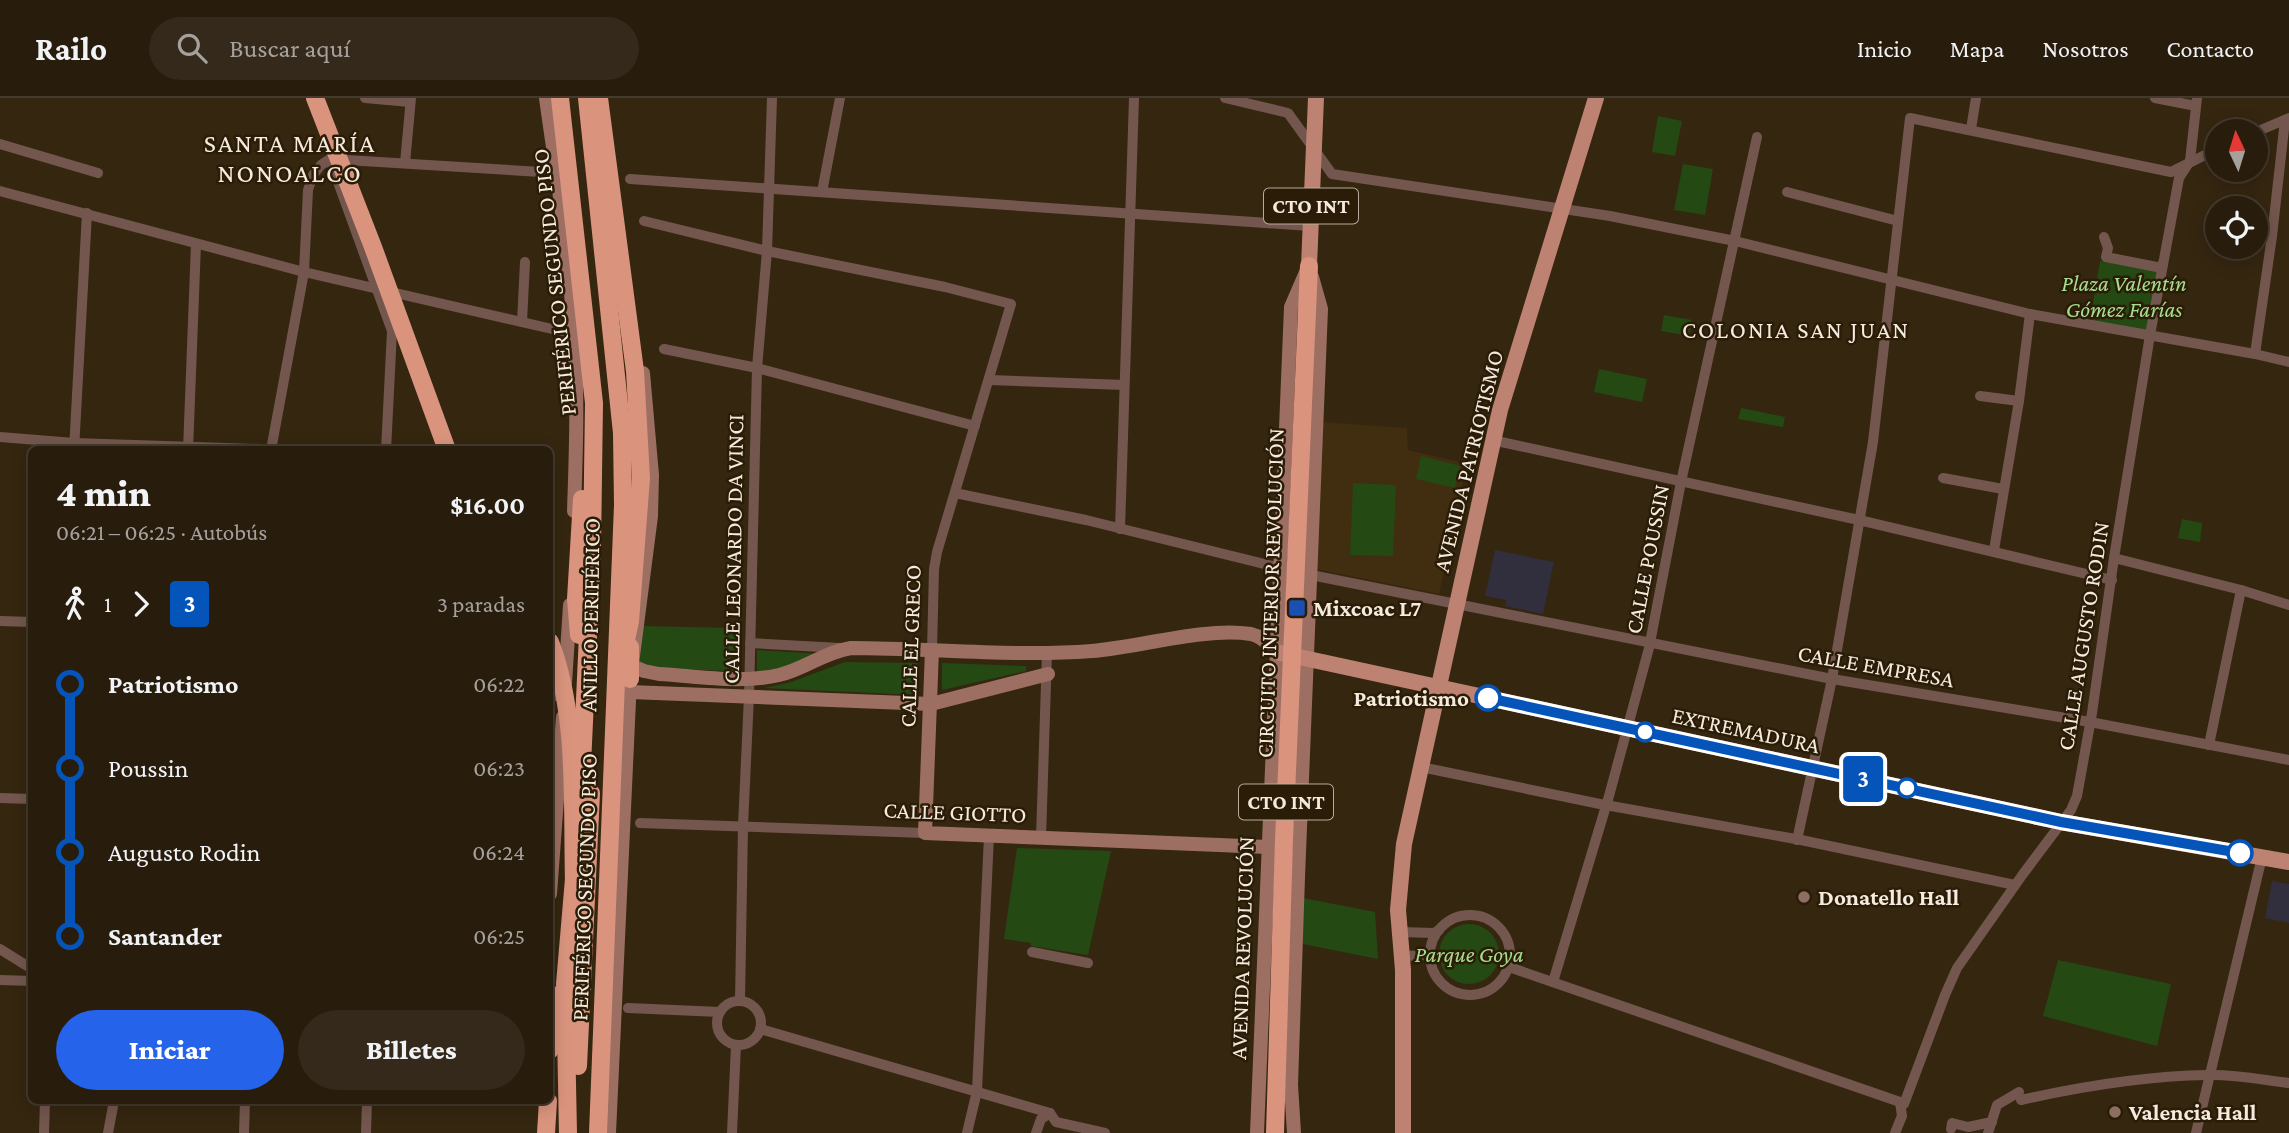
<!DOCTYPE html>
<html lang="es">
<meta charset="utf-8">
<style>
:root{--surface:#281c0c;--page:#34291a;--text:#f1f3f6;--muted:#a5a19d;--line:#443a2d;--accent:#2563eb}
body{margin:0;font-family:"Crimson Pro",serif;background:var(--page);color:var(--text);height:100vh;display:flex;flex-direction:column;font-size:26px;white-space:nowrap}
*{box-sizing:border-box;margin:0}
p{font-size:23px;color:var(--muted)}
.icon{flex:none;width:38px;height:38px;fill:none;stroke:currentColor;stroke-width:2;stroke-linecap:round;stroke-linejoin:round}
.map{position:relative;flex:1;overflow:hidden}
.panel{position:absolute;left:28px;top:348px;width:525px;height:658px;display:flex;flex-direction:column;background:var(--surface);border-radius:10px;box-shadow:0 4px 18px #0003,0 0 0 2px var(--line)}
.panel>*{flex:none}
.badge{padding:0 14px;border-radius:5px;font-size:24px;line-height:46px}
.needle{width:46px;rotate:356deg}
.buttons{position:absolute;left:2205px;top:21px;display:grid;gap:14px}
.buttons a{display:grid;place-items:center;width:63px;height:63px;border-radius:50%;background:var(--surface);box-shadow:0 4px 18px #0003,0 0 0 2px var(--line);font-size:35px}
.map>.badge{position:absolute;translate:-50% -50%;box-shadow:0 0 0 4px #fff}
.legs{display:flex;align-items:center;gap:10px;height:77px;padding:0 28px;font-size:23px}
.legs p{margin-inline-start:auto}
.overview{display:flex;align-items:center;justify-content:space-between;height:119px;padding:0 28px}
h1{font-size:38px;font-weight:800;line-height:52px}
.primary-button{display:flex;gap:14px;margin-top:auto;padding:14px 28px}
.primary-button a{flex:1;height:80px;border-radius:42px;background:var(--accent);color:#fff;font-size:28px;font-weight:800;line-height:80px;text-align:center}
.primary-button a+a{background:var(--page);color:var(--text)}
ul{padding:0 28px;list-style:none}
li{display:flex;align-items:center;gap:24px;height:84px;font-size:26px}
li i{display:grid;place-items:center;width:10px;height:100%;margin:0 9px;background:currentColor}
li i::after{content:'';width:18px;height:18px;margin:-9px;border:5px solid;border-radius:50%;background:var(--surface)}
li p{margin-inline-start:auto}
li:first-child i{background:linear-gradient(#0000 50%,currentColor 0)}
li:last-child i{background:linear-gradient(currentColor 50%,#0000 0)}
header{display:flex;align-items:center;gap:42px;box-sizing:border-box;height:98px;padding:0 35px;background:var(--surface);border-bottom:2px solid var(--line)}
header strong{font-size:33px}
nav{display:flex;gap:38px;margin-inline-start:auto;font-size:24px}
.search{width:490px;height:63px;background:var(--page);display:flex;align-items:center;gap:18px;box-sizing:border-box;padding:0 24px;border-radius:38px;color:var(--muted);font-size:26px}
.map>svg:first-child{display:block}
.built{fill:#412e11}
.medical{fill:#312e3e}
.green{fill:#254913}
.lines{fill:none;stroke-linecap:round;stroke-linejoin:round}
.street{stroke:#73574e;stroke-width:10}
.secondary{stroke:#9d6f62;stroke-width:14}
.primary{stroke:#bd8271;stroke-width:16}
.highway{stroke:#da947e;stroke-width:18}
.highway-bridge{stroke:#da947e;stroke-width:18}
.line-1-casing{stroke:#fff;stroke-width:16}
.line-1{stroke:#0554ba;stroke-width:10}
.transit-dot{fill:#1a4fb4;stroke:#2a1c06;stroke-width:2.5}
.stop-1-dot{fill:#fff;stroke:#0554ba;stroke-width:3.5}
.education-dot{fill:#8d6e63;stroke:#2a1c06;stroke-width:2.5}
.labels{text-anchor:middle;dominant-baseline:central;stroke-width:5;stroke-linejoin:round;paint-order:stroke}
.shield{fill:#2a1c06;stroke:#b7ac9c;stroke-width:2}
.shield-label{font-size:21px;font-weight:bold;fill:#f4eadd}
.street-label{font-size:23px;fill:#f4eadd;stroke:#2a1c06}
.park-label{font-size:23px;font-style:italic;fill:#a6de8f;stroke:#2a1c06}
.poi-label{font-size:23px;font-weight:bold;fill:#f4eadd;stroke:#2a1c06;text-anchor:start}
.stop-label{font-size:23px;font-weight:bold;fill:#f4eadd;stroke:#2a1c06;text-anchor:end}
.neighbourhood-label{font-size:24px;letter-spacing:2px;fill:#f4eadd;stroke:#2a1c06}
.quarter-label{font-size:26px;letter-spacing:2px;fill:#f4eadd;stroke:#2a1c06}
</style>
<header>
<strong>Railo</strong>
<div class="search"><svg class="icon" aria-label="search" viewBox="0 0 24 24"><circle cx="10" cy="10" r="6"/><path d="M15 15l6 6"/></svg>Buscar aquí</div>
<nav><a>Inicio</a><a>Mapa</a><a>Nosotros</a><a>Contacto</a></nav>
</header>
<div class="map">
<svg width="2289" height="1035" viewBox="0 0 2289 1035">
<rect width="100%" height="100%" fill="#352610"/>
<path class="built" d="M 1322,324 L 1407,330 L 1408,352 L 1467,366 L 1439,496 L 1316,471 Z"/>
<g class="medical">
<path d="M 1495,452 L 1554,464 L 1543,516 L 1505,508 L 1506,502 L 1485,498 Z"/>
<path d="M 2272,783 L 2289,786 L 2289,825 L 2265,820 Z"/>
</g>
<g class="green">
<path d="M 1658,18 L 1682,23 L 1675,58 L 1652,54 Z"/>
<path d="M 1683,66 L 1713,71 L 1705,117 L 1674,112 Z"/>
<path d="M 2100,163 L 2159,173 L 2148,233 L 2090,223 Z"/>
<path d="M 1664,217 L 1692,222 L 1689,238 L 1661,233 Z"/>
<path d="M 1599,271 L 1647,281 L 1642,304 L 1594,294 Z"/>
<path d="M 1741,310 L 1785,319 L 1783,329 L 1738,321 Z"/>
<path d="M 1421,358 L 1460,368 L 1455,390 L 1416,381 Z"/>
<path d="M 1353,385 L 1396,387 L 1393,458 L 1350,457 Z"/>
<path d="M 2182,421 L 2202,425 L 2200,444 L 2178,440 Z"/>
<path d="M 641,528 L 736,530 L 735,573 L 658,571 L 639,565 L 637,553 Z"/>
<path d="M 757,552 L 822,556 L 791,568 L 757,574 Z"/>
<path d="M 845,564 L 917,565 L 917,597 L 764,590 L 791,584 Z"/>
<path d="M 942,565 L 1026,568 L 1026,573 L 942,592 Z"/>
<path d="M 1017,750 L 1111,753 L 1088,857 L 1031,848 L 1031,845 L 1004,841 Z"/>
<path d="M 1303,800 L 1375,814 L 1378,861 L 1303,846 Z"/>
<circle cx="1469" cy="856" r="30"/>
<path d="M 2058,862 L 2171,886 L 2157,948 L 2043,918 Z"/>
</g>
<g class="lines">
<g class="street">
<path d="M 365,0 L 410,4"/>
<path d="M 1225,0 L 1288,15 L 1332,76 L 1610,118 L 1735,143 L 2030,216 L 2255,256 L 2289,264"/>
<path d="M 2155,0 L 2196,8"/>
<path d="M 1971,31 L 1976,0"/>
<path d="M 2256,34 L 2289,20"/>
<path d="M 0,46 L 98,75"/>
<path d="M 330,62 L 392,233 L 386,352"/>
<path d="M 405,65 L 411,0"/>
<path d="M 630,81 L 1310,128"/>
<path d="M 0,93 L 304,174 L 574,236"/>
<path d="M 822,94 L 840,0"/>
<path d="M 1787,94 L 1898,123"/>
<path d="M 644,123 L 767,153 L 945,189 L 1011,206 L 937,454 L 934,471 L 932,552"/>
<path d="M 2104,139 L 2108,150 L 2106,159 L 2162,170 L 2163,165"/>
<path d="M 522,224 L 525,164"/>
<path d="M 664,251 L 757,270 L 975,328"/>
<path d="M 2255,256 L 2272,138 L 2285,22"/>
<path d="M 989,282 L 1124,287"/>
<path d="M 1980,298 L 2019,303"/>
<path d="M 0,339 L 74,345 L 289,352"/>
<path d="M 1492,342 L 1859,422 L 2112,482"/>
<path d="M 74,352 L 87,115"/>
<path d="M 188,352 L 196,146"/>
<path d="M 271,352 L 304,174 L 308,92 L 313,77 L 321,67 L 330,61 L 557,75"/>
<path d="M 1943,380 L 2003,391"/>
<path d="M 955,395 L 1086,422 L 1285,471"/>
<path d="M 1120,431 L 1134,0"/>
<path d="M 1994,452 L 2019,303 L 2030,216"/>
<path d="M 2114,460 L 2241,492 L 2289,507"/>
<path d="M 1306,476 L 1832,581 L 2090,624 L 2289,662"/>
<path d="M 0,523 L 32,524"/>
<path d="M 750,545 L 840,550"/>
<path d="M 550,575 L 556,598"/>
<path d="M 2209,647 L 2241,492"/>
<path d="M 1421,669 L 1600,706 L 1801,742 L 2015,787"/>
<path d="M 0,700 L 32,701"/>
<path d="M 640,725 L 925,735"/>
<path d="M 1041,740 L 1047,555"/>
<path d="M 1797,742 L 1832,581 L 1873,344 L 1910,20 L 2171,74 L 2217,51"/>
<circle cx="1470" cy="857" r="40"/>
<path d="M 1400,834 L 1434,835 L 1439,832"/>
<path d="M 0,851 L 32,871"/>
<path d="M 1032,854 L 1088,865"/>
<path d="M 1402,858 L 1430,857"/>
<path d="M 1509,869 L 1900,1004"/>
<path d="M 0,882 L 32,883"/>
<path d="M 1553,884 L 1609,698 L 1649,550 L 1681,384 L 1757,39"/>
<path d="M 740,903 L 743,728 L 749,598 L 757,270 L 767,153 L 772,0"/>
<circle cx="739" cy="925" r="22"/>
<path d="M 628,910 L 720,914"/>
<path d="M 760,931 L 1050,1015 L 1056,1024 L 1105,1035"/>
<path d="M 2021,1002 C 2083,988 2144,978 2208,977 C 2235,976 2263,982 2289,985"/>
<path d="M 1900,1004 L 1904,1006 L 1945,897 L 1957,870 L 2023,776 L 2071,712 L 2077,698 L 2092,615 L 2114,460 L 2150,237 L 2179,80 L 2190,63 L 2197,0"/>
<path d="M 1951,1031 L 1952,1025 L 1968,1029 L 1992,1024"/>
<path d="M 44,1035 L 45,1003"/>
<path d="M 108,1035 L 114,1003"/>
<path d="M 244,1035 L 245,1003"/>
<path d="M 366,1035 L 367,1003"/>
<path d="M 732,1035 L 736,947"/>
<path d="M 967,1035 L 977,993 L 989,738"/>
<path d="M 1036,1035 L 1041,1021 L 1050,1015"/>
<path d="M 1895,1035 L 1902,1018 L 1900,1004"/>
<path d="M 1988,1035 L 1997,1007 L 2019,994"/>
<path d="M 2196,1035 L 2262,759"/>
</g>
<g class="secondary">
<path d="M 546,0 C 557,79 570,158 574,238 C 578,296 576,355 574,413"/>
<path d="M 932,552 L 925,735 L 1268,749"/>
<path d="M 632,568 L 644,573 L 659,576 C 697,578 741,586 779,577 C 805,571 822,555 851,550 C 931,550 1011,559 1092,553 C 1141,549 1204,529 1251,536 C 1264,539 1267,547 1276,554"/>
<path d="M 565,585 L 570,507"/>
<path d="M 630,594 L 931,606 L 1048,576"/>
<path d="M 550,796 L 563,619"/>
<path d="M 609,1035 L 630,581 L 651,418 L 652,377 L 643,275"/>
<path d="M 1257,1035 L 1291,209 L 1307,172"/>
<path d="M 1294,1035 L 1291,987 L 1298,779 L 1321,211 L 1312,179"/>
</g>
<g class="primary">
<path d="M 1309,168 L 1316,0"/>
<path d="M 1276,554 L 2061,724 L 2289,764"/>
<path d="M 1403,1035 L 1403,872 L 1398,812 L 1404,746 L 1500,312 L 1596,0"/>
</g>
<g class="highway">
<path d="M 560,0 L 594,305 L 592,450 L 580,710"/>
<path d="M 599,0 L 635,273 L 641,380 L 630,523 L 621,565"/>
<path d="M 1300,374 L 1309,168"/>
<path d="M 579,537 L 576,501 L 582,401"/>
<path d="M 630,549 L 630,581"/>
<path d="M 550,952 L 550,928 L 562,895"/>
<path d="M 578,968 L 591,695"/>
<path d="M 546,1035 L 548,1003"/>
<path d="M 568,1035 L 565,886 L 575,769"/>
</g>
<g class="highway-bridge">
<path d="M 315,0 L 373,149 L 447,352"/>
<path d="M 587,0 L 622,335 L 623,407 L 598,1035"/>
<path d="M 550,544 C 578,616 572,707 574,784"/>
<path d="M 1275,1035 L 1284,742 L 1300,374"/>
</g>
</g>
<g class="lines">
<g class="line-1-casing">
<path id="line-1" d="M 1488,600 L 2061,724 L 2240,755"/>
</g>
<use href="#line-1" class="line-1"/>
</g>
<rect class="transit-dot" x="1288" y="501" width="18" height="18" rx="3.5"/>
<g class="stop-1-dot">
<circle cx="1488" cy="600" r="12"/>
<circle cx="1645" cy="634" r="9"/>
<circle cx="1907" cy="690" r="9"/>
<circle cx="2240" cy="755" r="12"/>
</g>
<g class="education-dot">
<circle cx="1804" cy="799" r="7"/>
<circle cx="2115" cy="1014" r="7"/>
</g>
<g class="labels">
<g class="shield">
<rect x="1264" y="90.5" width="94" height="35" rx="5"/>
<rect x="1239" y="686.5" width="94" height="35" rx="5"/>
</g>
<g class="shield-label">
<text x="1311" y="108">CTO INT</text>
<text x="1286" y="704">CTO INT</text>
</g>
<g class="street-label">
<text transform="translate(554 184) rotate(-96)">PERIFÉRICO SEGUNDO PISO</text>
<text transform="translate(1468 363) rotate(-76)">AVENIDA PATRIOTISMO</text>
<text transform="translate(733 451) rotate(-89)">CALLE LEONARDO DA VINCI</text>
<text transform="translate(1647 461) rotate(-79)">CALLE POUSSIN</text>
<text transform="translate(1270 495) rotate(-88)">CIRCUITO INTERIOR REVOLUCIÓN</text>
<text transform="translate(590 517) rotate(-89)">ANILLO PERIFÉRICO</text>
<text transform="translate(2083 538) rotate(-81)">CALLE AUGUSTO RODIN</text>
<text transform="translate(910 548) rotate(-88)">CALLE EL GRECO</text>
<text transform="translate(1876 568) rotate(10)">CALLE EMPRESA</text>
<text transform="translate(1746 632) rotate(12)">EXTREMADURA</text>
<text transform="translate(955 714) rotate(2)">CALLE GIOTTO</text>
<text transform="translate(584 789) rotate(-88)">PERIFÉRICO SEGUNDO PISO</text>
<text transform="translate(1242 850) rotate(-88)">AVENIDA REVOLUCIÓN</text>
</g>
<g class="park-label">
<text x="2124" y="185">Plaza Valentín<tspan x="2124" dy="26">Gómez Farías</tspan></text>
<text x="1469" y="856">Parque Goya</text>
</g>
<g class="poi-label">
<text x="1313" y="510">Mixcoac L7</text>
<text x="1818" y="799">Donatello Hall</text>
<text x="2129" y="1014">Valencia Hall</text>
</g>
<g class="stop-label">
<text x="1469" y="600">Patriotismo</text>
</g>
<g class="neighbourhood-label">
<text x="1796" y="231">COLONIA SAN JUAN</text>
</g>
<g class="quarter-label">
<text x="290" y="45">SANTA MARÍA<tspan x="290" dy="30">NONOALCO</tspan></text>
</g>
</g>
</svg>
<div class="buttons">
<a><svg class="needle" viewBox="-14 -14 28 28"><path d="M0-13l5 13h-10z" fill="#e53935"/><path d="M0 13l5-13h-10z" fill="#a5a19d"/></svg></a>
<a><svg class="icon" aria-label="locate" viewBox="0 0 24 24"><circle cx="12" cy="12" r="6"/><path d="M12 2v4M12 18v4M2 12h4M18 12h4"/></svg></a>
</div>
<b class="badge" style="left:1863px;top:681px;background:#0554ba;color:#fff">3</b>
<section class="panel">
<div class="overview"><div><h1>4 min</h1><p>06:21 – 06:25 · Autobús</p></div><b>$16.00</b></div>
<div class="legs"><svg class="icon" aria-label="walk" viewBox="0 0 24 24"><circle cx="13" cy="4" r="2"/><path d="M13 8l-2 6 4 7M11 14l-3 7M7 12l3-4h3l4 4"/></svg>1<svg class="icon" aria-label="forward" viewBox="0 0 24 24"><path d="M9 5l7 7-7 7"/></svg><b class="badge" style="background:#0554ba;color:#fff">3</b><p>3 paradas</p></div>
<ul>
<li><i style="color:#0554ba"></i><b>Patriotismo</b><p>06:22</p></li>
<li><i style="color:#0554ba"></i><span>Poussin</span><p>06:23</p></li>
<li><i style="color:#0554ba"></i><span>Augusto Rodin</span><p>06:24</p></li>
<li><i style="color:#0554ba"></i><b>Santander</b><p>06:25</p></li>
</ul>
<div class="primary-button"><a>Iniciar</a><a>Billetes</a></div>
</section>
</div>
